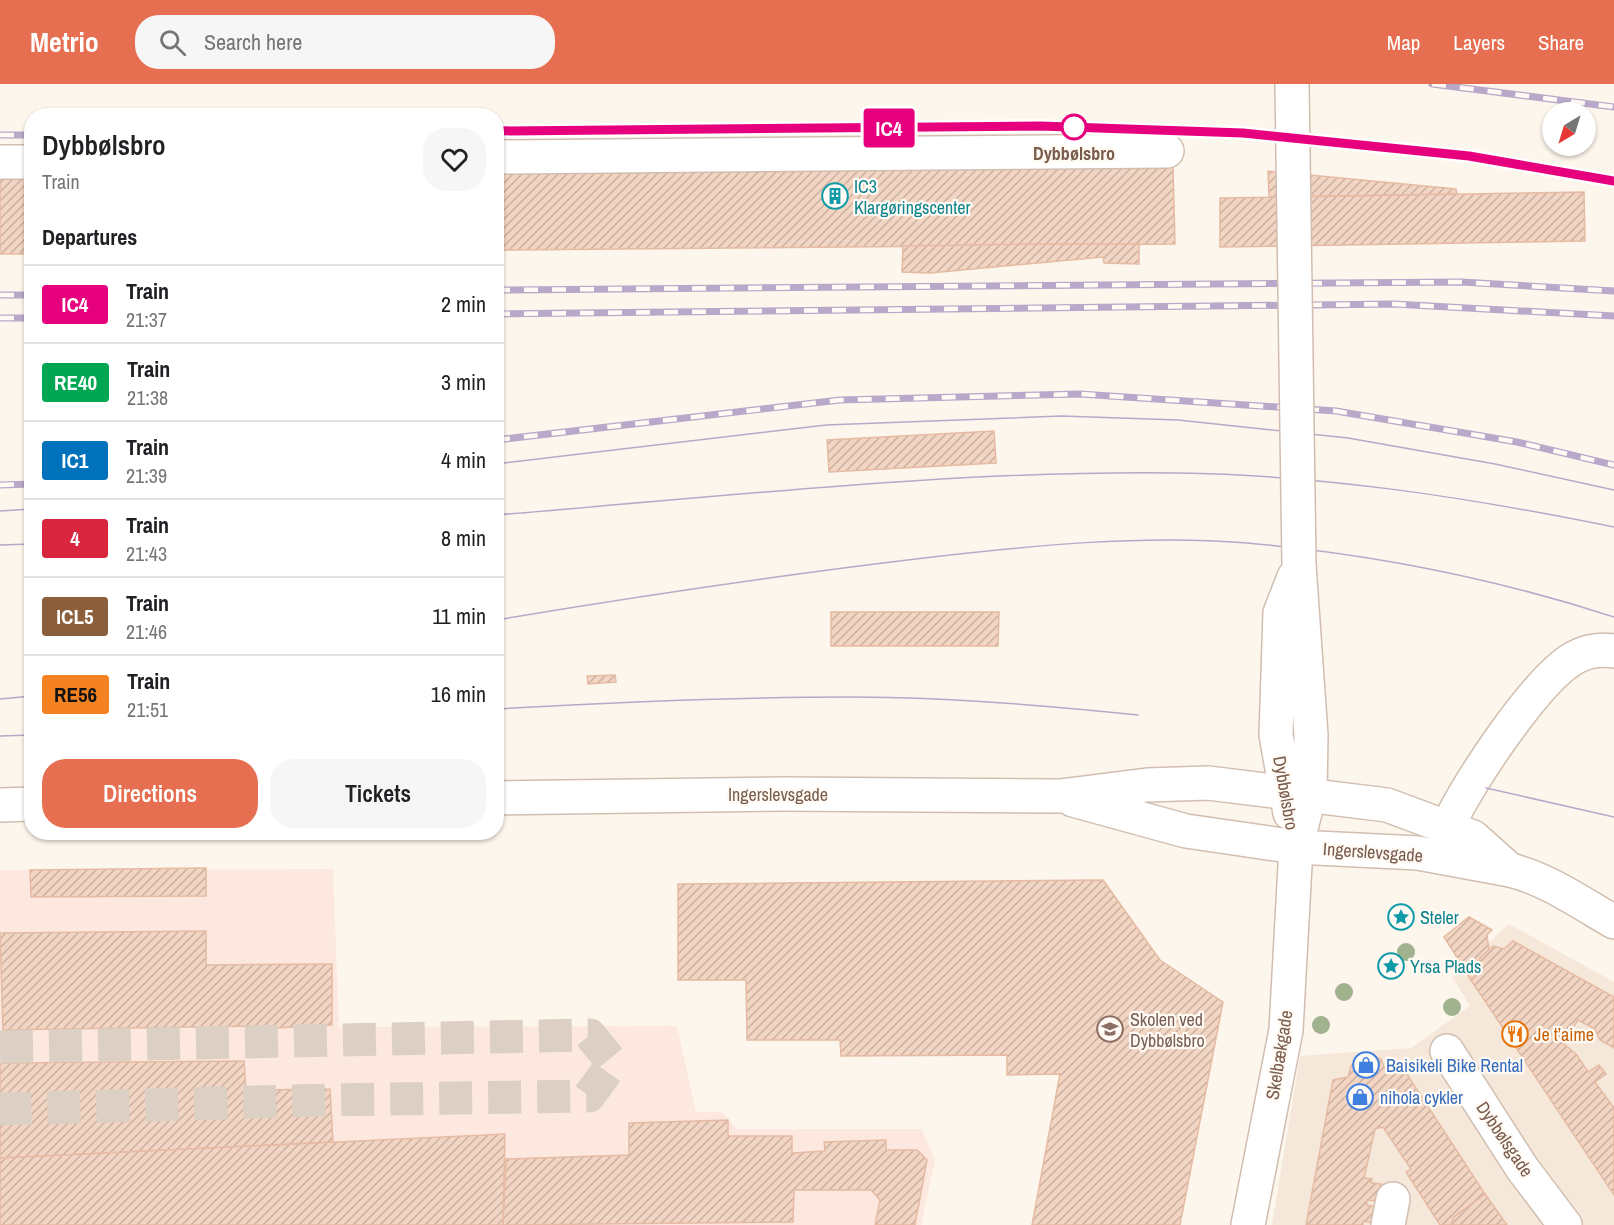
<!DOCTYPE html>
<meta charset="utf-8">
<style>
:root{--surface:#fff;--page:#f6f6f6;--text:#202124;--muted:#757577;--line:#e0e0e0;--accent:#e76f51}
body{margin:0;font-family:"Archivo Narrow",sans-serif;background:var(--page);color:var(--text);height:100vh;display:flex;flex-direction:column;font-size:22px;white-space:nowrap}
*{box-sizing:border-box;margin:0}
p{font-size:20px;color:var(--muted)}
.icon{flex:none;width:33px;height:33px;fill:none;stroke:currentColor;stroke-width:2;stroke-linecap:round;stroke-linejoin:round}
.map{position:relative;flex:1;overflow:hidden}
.sheet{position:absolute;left:24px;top:24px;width:480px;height:732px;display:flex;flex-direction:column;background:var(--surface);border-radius:24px;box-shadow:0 2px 4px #0004}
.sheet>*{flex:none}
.badge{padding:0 12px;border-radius:4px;font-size:21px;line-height:39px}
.needle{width:39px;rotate:218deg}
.tools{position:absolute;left:1542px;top:18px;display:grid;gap:12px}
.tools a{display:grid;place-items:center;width:54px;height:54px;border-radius:50%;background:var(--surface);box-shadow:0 2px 4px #0004;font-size:30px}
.map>.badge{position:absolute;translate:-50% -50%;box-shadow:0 0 0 3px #fff}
h2{padding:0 18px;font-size:22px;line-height:54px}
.round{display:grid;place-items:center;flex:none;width:63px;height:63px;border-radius:24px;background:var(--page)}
.summary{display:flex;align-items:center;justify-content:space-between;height:102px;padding:0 18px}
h1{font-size:28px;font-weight:600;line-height:45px}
.primary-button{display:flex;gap:12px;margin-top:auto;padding:12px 18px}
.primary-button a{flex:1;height:69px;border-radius:24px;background:var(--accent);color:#fff;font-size:24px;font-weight:600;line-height:69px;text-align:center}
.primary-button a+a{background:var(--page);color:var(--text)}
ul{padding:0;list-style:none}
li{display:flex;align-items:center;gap:18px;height:78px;padding:0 18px;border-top:2px solid var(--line)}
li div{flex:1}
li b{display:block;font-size:22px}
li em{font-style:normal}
li .badge{min-width:66px;font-weight:700;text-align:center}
header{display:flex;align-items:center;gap:36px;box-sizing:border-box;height:84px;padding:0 30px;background:var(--accent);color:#fff}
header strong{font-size:28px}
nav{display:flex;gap:33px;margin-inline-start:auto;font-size:21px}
.search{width:420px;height:54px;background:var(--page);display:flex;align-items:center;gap:15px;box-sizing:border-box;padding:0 21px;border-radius:24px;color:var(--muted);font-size:22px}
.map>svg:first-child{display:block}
.residential{fill:#f5e8da}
.commercial{fill:#fde8e0}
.building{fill:url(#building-hatch);stroke:#e6bba3;stroke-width:1.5}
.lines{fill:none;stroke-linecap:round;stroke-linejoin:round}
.minor-tunnel{stroke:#dcd0c4;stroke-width:33;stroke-dasharray:33 16;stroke-linecap:butt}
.minor-casing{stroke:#d1beb0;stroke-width:36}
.minor{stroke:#fff;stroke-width:33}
.tram{stroke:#b9a8c9;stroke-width:1.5}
.rail-casing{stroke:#b9a8c9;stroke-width:7}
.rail{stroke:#fffaf3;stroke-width:4.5;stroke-dasharray:14;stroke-linecap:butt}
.minor-bridge-casing{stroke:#d1beb0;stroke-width:36;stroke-linecap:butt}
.minor-bridge{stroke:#fff;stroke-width:33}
.tree{fill:#a0b28e}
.line-casing{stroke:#fff;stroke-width:14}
.line{stroke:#e6007e;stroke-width:9}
.stop-dot{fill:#fff;stroke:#e6007e;stroke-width:3}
.labels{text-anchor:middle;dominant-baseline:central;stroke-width:4.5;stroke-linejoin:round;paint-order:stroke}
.stop-label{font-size:18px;font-weight:bold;fill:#7a5c4d;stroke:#fffaf3}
.culture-label{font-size:18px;fill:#0d838f;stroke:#fffaf3;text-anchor:start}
.street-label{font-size:18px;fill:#7a5c4d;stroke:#fffaf3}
.education-label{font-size:18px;fill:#785e54;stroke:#fffaf3;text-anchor:start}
.food-label{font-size:18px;fill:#c56008;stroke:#fffaf3;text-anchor:start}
.shop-label{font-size:18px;fill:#366cbe;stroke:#fffaf3;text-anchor:start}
</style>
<header>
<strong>Metrio</strong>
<div class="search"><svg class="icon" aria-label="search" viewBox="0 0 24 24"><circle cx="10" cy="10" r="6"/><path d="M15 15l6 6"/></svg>Search here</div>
<nav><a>Map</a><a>Layers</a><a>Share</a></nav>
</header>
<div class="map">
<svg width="1614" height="1141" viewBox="0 0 1614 1141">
<defs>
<pattern id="building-hatch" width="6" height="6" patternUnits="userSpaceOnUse" patternTransform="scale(1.5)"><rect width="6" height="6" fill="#f3d5c3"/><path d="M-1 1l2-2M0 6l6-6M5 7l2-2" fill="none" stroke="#cab0a1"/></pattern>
</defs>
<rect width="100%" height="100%" fill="#fdf6ec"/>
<path class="residential" d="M 1509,840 L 1614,898 L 1614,1141 L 1272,1141 L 1300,972 L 1411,964 L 1470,922 L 1452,893 Z"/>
<path class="commercial" d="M 333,785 L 339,943 L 677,942 L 696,1028 L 722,1028 L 737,1045 L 922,1045 L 935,1076 L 921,1141 L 0,1141 L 0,786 Z"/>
<g class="building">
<path d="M 1173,82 L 1175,160 L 496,166 L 496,88 Z"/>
<path d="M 1268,87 L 1456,105 L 1457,110 L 1269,113 Z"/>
<rect x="0" y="93" width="32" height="77"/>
<path d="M 1584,108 L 1585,157 L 1220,163 L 1220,114 Z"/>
<path d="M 1033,160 L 1139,160 L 1139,180 L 1104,179 L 1103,173 L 930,189 L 902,188 L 903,162 Z"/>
<path d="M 994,347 L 996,379 L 829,388 L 827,356 Z"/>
<path d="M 831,528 L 999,528 L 998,562 L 831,562 Z"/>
<path d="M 615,591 L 616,598 L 588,600 L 587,592 Z"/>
<path d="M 206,784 L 206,812 L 31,813 L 30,786 Z"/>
<path d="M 1103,796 L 1160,876 L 1223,918 L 1180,1141 L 1032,1141 L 1060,990 L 1007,991 L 1007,971 L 841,972 L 840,956 L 747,956 L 746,896 L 678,896 L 678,800 Z"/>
<path d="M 1469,833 L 1492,846 L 1487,851 L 1489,866 L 1478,880 L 1481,887 L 1471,896 L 1444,853 Z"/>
<path d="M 206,847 L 206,881 L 332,880 L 332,941 L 277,944 L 260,942 L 3,946 L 0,849 Z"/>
<path d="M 1513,857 L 1614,913 L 1614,964 L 1600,956 L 1595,945 L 1578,936 L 1563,959 L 1577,971 L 1588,988 L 1599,981 L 1606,990 L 1595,998 L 1614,1024 L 1614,1111 L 1471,896 L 1481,887 L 1478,880 L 1480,874 L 1493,862 L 1504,865 Z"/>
<path d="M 1369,970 L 1381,975 L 1385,985 L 1401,981 L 1485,1110 L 1454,1133 L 1451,1141 L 1440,1141 L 1406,1088 L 1411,1085 L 1383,1043 L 1375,1045 L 1364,1094 L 1372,1095 L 1371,1099 L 1381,1100 L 1377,1117 L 1367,1116 L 1367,1121 L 1377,1123 L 1374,1139 L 1363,1137 L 1363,1141 L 1306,1141 L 1333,996 L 1348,993 L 1351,982 L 1359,973 Z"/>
<path d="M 244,977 L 246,1006 L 330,1005 L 333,1058 L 0,1074 L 0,979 Z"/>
<path d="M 728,1036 L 728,1052 L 792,1052 L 792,1069 L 825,1067 L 824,1058 L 886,1056 L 886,1066 L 917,1066 L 927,1076 L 915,1141 L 875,1141 L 880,1116 L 871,1106 L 794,1106 L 793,1138 L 503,1141 L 506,1075 L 629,1071 L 629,1039 Z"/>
<path d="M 505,1050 L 503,1141 L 0,1141 L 0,1074 Z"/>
<path d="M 1485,1110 L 1507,1141 L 1451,1141 L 1454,1133 Z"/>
</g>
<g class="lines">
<path class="minor-tunnel" d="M 0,963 L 590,951 L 613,979 L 589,1012 L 330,1016 L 0,1025"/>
<g class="minor-casing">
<g id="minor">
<path d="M 496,73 L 1167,67"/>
<path d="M 0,78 L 32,78"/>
<path d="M 496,714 L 785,710 L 1060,712 L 1147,701 L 1208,699 L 1387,721 L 1473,753 L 1510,786"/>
<path d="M 1073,716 L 1186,747 L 1296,763 L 1418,769 L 1510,786 C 1547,795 1581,819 1614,838"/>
<path d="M 0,721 L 32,720"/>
<path d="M 1290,729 L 1276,651 L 1280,529 L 1294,493"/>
<path d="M 1448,742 C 1467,700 1536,596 1574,574 C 1586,567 1601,565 1614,567"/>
<path d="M 1447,967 L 1522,1084 L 1565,1141"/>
<path d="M 1248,1141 L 1286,946 L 1296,763 L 1310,710 L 1311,651 L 1299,481"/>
<path d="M 1388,1141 L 1393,1115"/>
</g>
</g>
<use href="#minor" class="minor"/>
<g class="tram">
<path d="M 496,380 L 826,341 L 1062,332 L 1178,336 L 1348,354 L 1495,380 L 1614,406"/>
<path d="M 0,427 L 32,425"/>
<path d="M 496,431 C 723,413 950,386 1178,389 C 1324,391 1471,414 1614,443"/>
<path d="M 0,461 L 32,460"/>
<path d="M 496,536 C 639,512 781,491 924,474 C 1030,462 1141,450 1247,459 C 1373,470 1494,494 1614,533"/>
<path d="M 0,615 L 32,612"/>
<path d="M 496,625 C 615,618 733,613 852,613 C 948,613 1043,621 1138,631"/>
<path d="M 0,652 L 32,651"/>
<path d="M 1486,704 L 1614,733"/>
</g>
<g class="rail-casing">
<g id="rail">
<path d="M 1432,0 L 1614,23"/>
<path d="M 496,47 L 1040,42 L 1266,50 L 1469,71 L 1614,97"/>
<path d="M 0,51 L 32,51"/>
<path d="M 496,206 L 1461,198 L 1614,207"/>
<path d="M 0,211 L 32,211"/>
<path d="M 496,230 L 1394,220 L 1614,232"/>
<path d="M 0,234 L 32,234"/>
<path d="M 496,356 L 840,316 L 1080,310 L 1336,327 L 1517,358 L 1614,381"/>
<path d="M 0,401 L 32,400"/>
</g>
</g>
<use href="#rail" class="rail"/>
<g class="minor-bridge-casing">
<path id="minor-bridge" d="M 1292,0 L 1299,481"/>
</g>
<use href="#minor-bridge" class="minor-bridge"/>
</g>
<g class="tree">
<circle cx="1406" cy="868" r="9"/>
<circle cx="1344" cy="908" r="9"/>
<circle cx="1452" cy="923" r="9"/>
<circle cx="1321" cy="941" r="9"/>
</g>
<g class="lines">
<g class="line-casing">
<path id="line" d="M 496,47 L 1040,42 L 1243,49 L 1469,72 L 1614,97"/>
</g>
<use href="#line" class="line"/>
</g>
<defs>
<g id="building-ring" transform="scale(1.35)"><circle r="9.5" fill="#fffaf3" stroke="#0f9aa8" stroke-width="1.5"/><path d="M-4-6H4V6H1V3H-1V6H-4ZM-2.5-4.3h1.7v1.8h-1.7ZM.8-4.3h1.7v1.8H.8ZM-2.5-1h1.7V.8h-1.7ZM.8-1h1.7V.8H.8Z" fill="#0f9aa8"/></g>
<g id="sight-ring" transform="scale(1.35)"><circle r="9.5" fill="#fffaf3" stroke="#0f9aa8" stroke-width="1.5"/><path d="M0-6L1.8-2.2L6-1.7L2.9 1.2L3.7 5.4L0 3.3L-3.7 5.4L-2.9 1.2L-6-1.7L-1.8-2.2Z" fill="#0f9aa8"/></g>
<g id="school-ring" transform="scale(1.35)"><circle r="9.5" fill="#fffaf3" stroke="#8d6e63" stroke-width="1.5"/><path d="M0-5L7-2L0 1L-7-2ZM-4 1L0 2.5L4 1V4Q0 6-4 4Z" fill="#8d6e63"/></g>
<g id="restaurant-ring" transform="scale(1.35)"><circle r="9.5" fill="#fffaf3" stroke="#e8710a" stroke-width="1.5"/><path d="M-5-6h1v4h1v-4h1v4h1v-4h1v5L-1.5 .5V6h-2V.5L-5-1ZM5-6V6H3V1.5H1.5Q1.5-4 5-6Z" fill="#e8710a"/></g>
<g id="shop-ring" transform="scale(1.35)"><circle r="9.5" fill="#fffaf3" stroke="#3f7fe0" stroke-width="1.5"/><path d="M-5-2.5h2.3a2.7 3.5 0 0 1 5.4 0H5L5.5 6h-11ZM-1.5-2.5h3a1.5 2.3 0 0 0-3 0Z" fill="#3f7fe0"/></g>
</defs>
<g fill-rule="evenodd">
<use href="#building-ring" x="835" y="112"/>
<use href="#sight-ring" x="1401" y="833"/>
<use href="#sight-ring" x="1391" y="882"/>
<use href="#school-ring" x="1110" y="945"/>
<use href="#restaurant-ring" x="1515" y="950"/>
<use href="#shop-ring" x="1366" y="981"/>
<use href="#shop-ring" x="1360" y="1013"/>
</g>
<circle class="stop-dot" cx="1074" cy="43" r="12"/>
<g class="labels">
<g class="stop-label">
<text x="1074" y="69">Dybbølsbro</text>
</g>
<g class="culture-label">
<text x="854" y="102">IC3<tspan x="854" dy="21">Klargøringscenter</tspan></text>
<text x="1420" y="833">Steler</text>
<text x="1410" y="882">Yrsa Plads</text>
</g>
<g class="street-label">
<text transform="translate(1286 709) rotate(80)">Dybbølsbro</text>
<text x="778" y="710">Ingerslevsgade</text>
<text transform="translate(1373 768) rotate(4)">Ingerslevsgade</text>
<text transform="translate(1279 971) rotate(-81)">Skelbækgade</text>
<text transform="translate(1505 1055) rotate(56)">Dybbølsgade</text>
</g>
<g class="education-label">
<text x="1130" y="935">Skolen ved<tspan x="1130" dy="21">Dybbølsbro</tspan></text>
</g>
<g class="food-label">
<text x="1534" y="950">Je t’aime</text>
</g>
<g class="shop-label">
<text x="1386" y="981">Baisikeli Bike Rental</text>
<text x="1380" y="1013">nihola cykler</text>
</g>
</g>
</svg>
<div class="tools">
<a><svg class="needle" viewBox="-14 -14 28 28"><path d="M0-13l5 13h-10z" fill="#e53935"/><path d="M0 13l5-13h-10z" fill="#757577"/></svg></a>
</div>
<b class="badge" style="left:889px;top:44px;background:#e6007e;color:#fff">IC4</b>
<section class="sheet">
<div class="summary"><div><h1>Dybbølsbro</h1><p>Train</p></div><a class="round"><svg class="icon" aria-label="heart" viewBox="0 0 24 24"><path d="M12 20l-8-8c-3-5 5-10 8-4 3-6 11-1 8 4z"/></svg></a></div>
<h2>Departures</h2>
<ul>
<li><span class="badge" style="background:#e6007e;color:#fff">IC4</span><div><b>Train</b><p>21:37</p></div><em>2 min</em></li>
<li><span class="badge" style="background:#00a651;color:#fff">RE40</span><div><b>Train</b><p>21:38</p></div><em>3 min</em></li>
<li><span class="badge" style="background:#0072bc;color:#fff">IC1</span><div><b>Train</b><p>21:39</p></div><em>4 min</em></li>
<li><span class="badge" style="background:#d7263d;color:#fff">4</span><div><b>Train</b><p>21:43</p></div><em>8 min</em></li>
<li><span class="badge" style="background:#8b5e3c;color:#fff">ICL5</span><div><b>Train</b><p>21:46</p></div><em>11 min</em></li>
<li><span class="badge" style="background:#f58220;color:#111">RE56</span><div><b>Train</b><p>21:51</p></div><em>16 min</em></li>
</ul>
<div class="primary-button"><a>Directions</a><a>Tickets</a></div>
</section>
</div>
